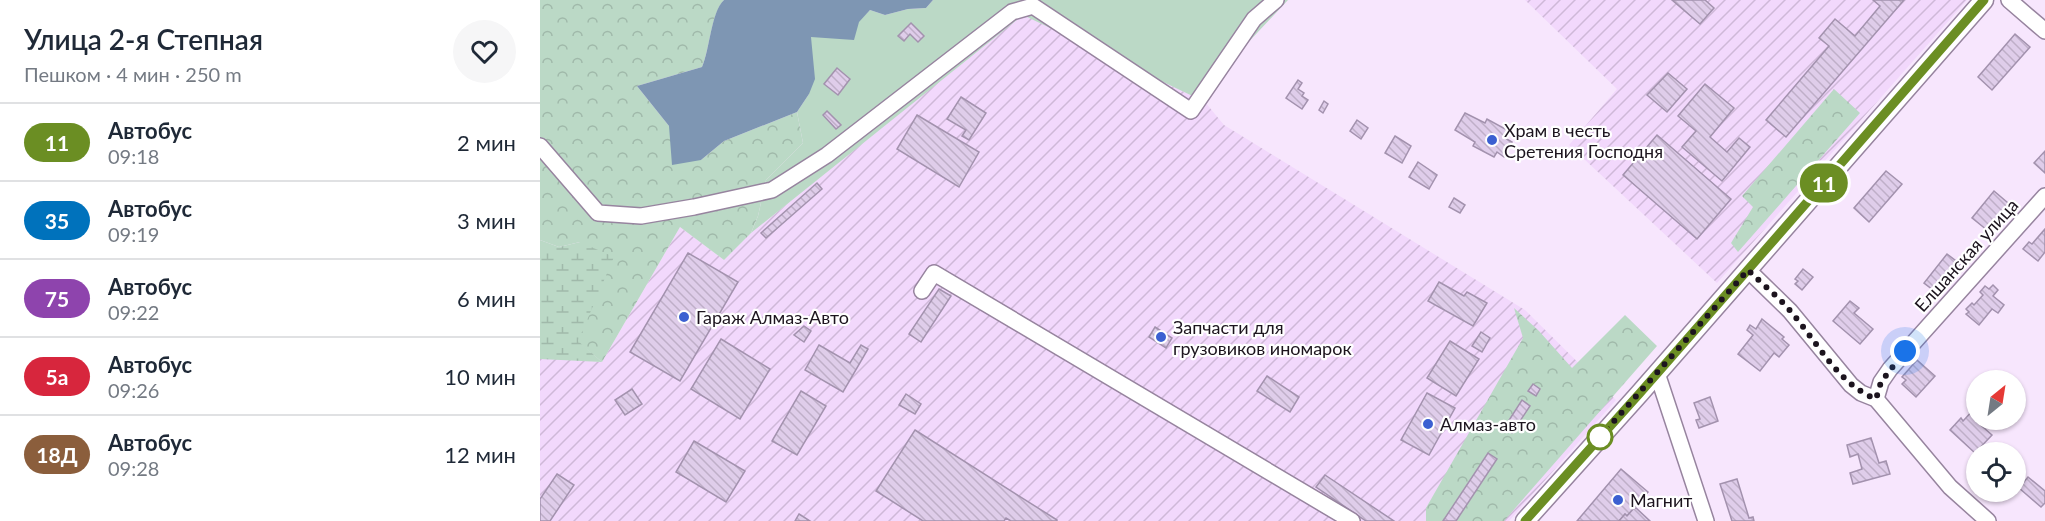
<!DOCTYPE html>
<html lang="ru">
<meta charset="utf-8">
<style>
:root{--surface:#fff;--page:#f6f6f7;--text:#1f2937;--muted:#747a83;--line:#e0e1e3}
body{margin:0;font-family:Lato,sans-serif;background:var(--page);color:var(--text);height:100vh;display:flex;flex-direction:column;font-size:22px;white-space:nowrap}
*{box-sizing:border-box;margin:0}
p{font-size:20px;color:var(--muted)}
.icon{flex:none;width:33px;height:33px;fill:none;stroke:currentColor;stroke-width:2;stroke-linecap:round;stroke-linejoin:round}
.map{position:relative;flex:1;overflow:hidden}
.sheet{display:flex;flex-direction:column;background:var(--surface);width:540px}
.sheet>*{flex:none}
.badge{padding:0 12px;border-radius:20px;font-size:21px;line-height:39px}
.needle{width:39px;rotate:30deg}
.fabs{position:absolute;left:1426px;top:370px;display:grid;gap:12px}
.fabs a{display:grid;place-items:center;width:60px;height:60px;border-radius:50%;background:var(--surface);box-shadow:0 2px 4px #0004;font-size:30px}
.you{position:absolute;width:30px;height:30px;margin:-15px;border:4px solid #fff;border-radius:50%;background:#1a73e8;box-shadow:0 0 0 9px #1a73e833}
.map>.badge{position:absolute;translate:-50% -50%;box-shadow:0 0 0 3px #fff}
.round{display:grid;place-items:center;flex:none;width:63px;height:63px;border-radius:32px;background:var(--page)}
.summary{display:flex;align-items:center;justify-content:space-between;height:102px;padding:0 24px}
h1{font-size:28px;font-weight:600;line-height:45px}
ul{padding:0;list-style:none}
li{display:flex;align-items:center;gap:18px;height:78px;padding:0 24px;border-top:2px solid var(--line)}
li div{flex:1}
li b{display:block;font-size:22px}
li em{font-style:normal}
li .badge{min-width:66px;font-weight:700;text-align:center}
main{display:flex;flex:1;min-height:0}
.map>svg:first-child{display:block}
.industrial{fill:url(#industrial-furrows)}
.green{fill:#bbd9c6}
.forest{fill:url(#forest-crowns)}
.wetland{fill:url(#wetland-marsh)}
.water{fill:#7e96b3}
.building{fill:url(#building-back-hatch);stroke:#a392ae;stroke-width:1.5}
.lines{fill:none;stroke-linecap:round;stroke-linejoin:round}
.minor-casing{stroke:#97849f;stroke-width:18}
.major-casing{stroke:#97849f;stroke-width:21}
.minor{stroke:#fff;stroke-width:15}
.major{stroke:#fff;stroke-width:18}
.line-casing{stroke:#fff;stroke-width:14}
.line{stroke:#6b8e23;stroke-width:9}
.walk{stroke:#1c141e;stroke-width:6;stroke-dasharray:0 10.8}
.poi-dot{fill:#3b60d1;stroke:#fff;stroke-width:2}
.stop-dot{fill:#fff;stroke:#6b8e23;stroke-width:3}
.labels{text-anchor:middle;dominant-baseline:central;stroke-width:4.5;stroke-linejoin:round;paint-order:stroke}
.poi-label{font-size:18px;fill:#1c141e;stroke:#fff;text-anchor:start}
.street-label{font-size:18px;fill:#1c141e;stroke:#fff}
</style>
<main>
<section class="sheet">
<div class="summary"><div><h1>Улица 2-я Степная</h1><p>Пешком · 4 мин · 250 m</p></div><a class="round"><svg class="icon" aria-label="heart" viewBox="0 0 24 24"><path d="M12 20l-8-8c-3-5 5-10 8-4 3-6 11-1 8 4z"/></svg></a></div>
<ul>
<li><span class="badge" style="background:#6b8e23;color:#fff">11</span><div><b>Автобус</b><p>09:18</p></div><em>2 мин</em></li>
<li><span class="badge" style="background:#0072bc;color:#fff">35</span><div><b>Автобус</b><p>09:19</p></div><em>3 мин</em></li>
<li><span class="badge" style="background:#8e44ad;color:#fff">75</span><div><b>Автобус</b><p>09:22</p></div><em>6 мин</em></li>
<li><span class="badge" style="background:#d7263d;color:#fff">5а</span><div><b>Автобус</b><p>09:26</p></div><em>10 мин</em></li>
<li><span class="badge" style="background:#8b5e3c;color:#fff">18Д</span><div><b>Автобус</b><p>09:28</p></div><em>12 мин</em></li>
</ul>
</section>
<div class="map">
<svg width="1505" height="521" viewBox="0 0 1505 521">
<defs>
<pattern id="industrial-furrows" width="10" height="10" patternUnits="userSpaceOnUse" patternTransform="scale(1.5)"><rect width="10" height="10" fill="#f2d8fc"/><path d="M-1 1l2-2M0 10L10 0M9 11l2-2" fill="none" stroke="#cfb8d8"/></pattern>
<pattern id="forest-crowns" width="20" height="18" patternUnits="userSpaceOnUse" patternTransform="scale(1.5)"><rect width="20" height="18" fill="#bbd9c6"/><path d="M2 6a3 3 0 1 1 6 0M12 15a3 3 0 1 1 6 0" fill="none" stroke="#a0b9aa"/></pattern>
<pattern id="wetland-marsh" width="20" height="14" patternUnits="userSpaceOnUse" patternTransform="scale(1.5)"><rect width="20" height="14" fill="#bbd9c6"/><path d="M1 5h8M5 5V1M11 12h8M15 12V8" fill="none" stroke="#a0b9aa"/></pattern>
<pattern id="building-back-hatch" width="6" height="6" patternUnits="userSpaceOnUse" patternTransform="scale(1.5)"><rect width="6" height="6" fill="#dfcdea"/><path d="M-1 5l2 2M0 0l6 6M5-1l2 2" fill="none" stroke="#bfafc8"/></pattern>
</defs>
<rect width="100%" height="100%" fill="#f7e6fd"/>
<g class="industrial">
<path d="M 985,0 L 1427,0 L 1177,283 L 1029,145 L 1077,89 Z"/>
<path d="M 483,14 L 665,102 L 684,125 L 985,310 L 1076,400 L 969,521 L 0,521 L 0,357 L 62,362 L 140,227 L 184,260 L 211,233 Z"/>
</g>
<path class="green" d="M 393,0 L 748,0 L 703,48 L 665,102 L 483,15 L 211,233 L 218,216 L 226,180 L 263,143 L 257,112 L 269,94 L 271,37 C 295,38 314,27 330,10 L 345,15 L 368,9 L 386,8 Z"/>
<g class="forest">
<path d="M 0,0 L 184,0 C 171,13 170,49 162,67 L 97,86 L 129,126 L 161,160 L 184,141 L 257,112 L 263,143 L 226,180 L 218,216 L 211,233 L 184,260 L 140,227 L 62,362 L 38,342 L 40,242 L 19,247 L 0,240 Z"/>
<path d="M 1294,89 L 1320,113 L 1198,252 L 1191,243 L 1213,207 L 1202,196 Z"/>
<path d="M 974,308 L 999,331 L 1032,368 L 1085,315 L 1117,346 L 964,521 L 886,521 L 886,508 L 983,338 Z"/>
</g>
<path class="wetland" d="M 0,240 L 19,247 L 40,242 L 74,257 L 38,341 L 62,362 L 0,359 Z"/>
<path class="water" d="M 184,0 L 393,0 L 386,8 L 368,9 L 345,15 L 330,10 L 319,22 L 314,40 L 271,37 L 275,79 L 269,94 L 257,112 L 184,141 L 161,160 L 132,165 L 129,126 L 97,86 L 162,67 C 170,49 171,12 184,0 Z"/>
<g class="building">
<path d="M 1132,0 L 1165,0 L 1174,8 L 1160,24 Z"/>
<path d="M 1333,0 L 1364,0 L 1246,137 L 1226,120 L 1289,46 L 1279,38 L 1295,19 L 1315,36 L 1340,6 Z"/>
<path d="M 371,23 L 384,36 L 378,42 L 370,34 L 364,41 L 358,36 Z"/>
<path d="M 1475,34 L 1490,47 L 1452,90 L 1438,77 Z"/>
<path d="M 297,68 L 310,79 L 298,95 L 284,84 Z"/>
<path d="M 1128,73 L 1147,89 L 1127,112 L 1107,95 Z"/>
<path d="M 758,80 L 762,83 L 758,89 L 764,93 L 762,96 L 768,100 L 762,109 L 746,98 Z"/>
<path d="M 1165,84 L 1194,108 L 1170,137 L 1187,152 L 1199,138 L 1210,147 L 1182,181 L 1142,147 L 1156,131 L 1138,116 Z"/>
<path d="M 421,97 L 446,113 L 429,140 L 422,136 L 426,130 L 407,119 Z"/>
<path d="M 784,101 L 788,104 L 783,113 L 779,110 Z"/>
<path d="M 287,111 L 301,125 L 296,129 L 283,115 Z"/>
<path d="M 925,113 L 945,123 L 947,119 L 969,131 L 965,138 L 972,142 L 964,157 L 957,152 L 954,157 L 933,146 L 935,142 L 915,130 Z"/>
<path d="M 377,115 L 439,152 L 419,187 L 357,149 Z"/>
<path d="M 817,120 L 828,128 L 821,139 L 810,131 Z"/>
<path d="M 1117,135 L 1191,199 L 1157,239 L 1083,175 Z"/>
<path d="M 855,136 L 871,146 L 862,163 L 845,153 Z"/>
<path d="M 1505,151 L 1505,173 L 1494,163 Z"/>
<path d="M 878,162 L 897,175 L 889,189 L 869,177 Z"/>
<path d="M 1346,171 L 1362,184 L 1329,222 L 1314,208 Z"/>
<path d="M 277,183 L 282,189 L 226,238 L 221,233 Z"/>
<path d="M 1454,191 L 1474,208 L 1452,234 L 1432,218 Z"/>
<path d="M 914,198 L 925,205 L 920,213 L 909,207 Z"/>
<path d="M 1505,229 L 1505,252 L 1498,261 L 1483,249 L 1489,242 L 1492,244 Z"/>
<path d="M 148,253 L 198,282 L 140,381 L 90,352 Z"/>
<path d="M 1407,254 L 1420,264 L 1397,293 L 1384,283 Z"/>
<path d="M 1263,269 L 1273,277 L 1262,290 L 1255,284 L 1258,281 L 1255,279 Z"/>
<path d="M 899,282 L 924,296 L 927,292 L 947,303 L 933,326 L 888,301 Z"/>
<path d="M 1453,285 L 1458,290 L 1453,296 L 1464,305 L 1458,313 L 1452,309 L 1439,325 L 1426,314 L 1429,312 L 1426,309 L 1432,303 L 1434,305 L 1443,295 L 1440,292 L 1445,286 L 1449,289 Z"/>
<path d="M 399,289 L 411,296 L 381,342 L 369,334 Z"/>
<path d="M 1310,301 L 1319,308 L 1314,313 L 1333,329 L 1320,344 L 1293,321 Z"/>
<path d="M 1222,319 L 1244,337 L 1242,339 L 1249,345 L 1239,357 L 1234,353 L 1220,371 L 1198,354 L 1213,335 L 1207,330 L 1210,325 L 1216,329 Z"/>
<path d="M 264,326 L 271,331 L 264,342 L 254,335 Z"/>
<path d="M 615,327 L 632,338 L 626,348 L 609,337 Z"/>
<path d="M 941,332 L 950,338 L 942,352 L 932,346 Z"/>
<path d="M 181,339 L 230,369 L 200,419 L 151,389 Z"/>
<path d="M 910,341 L 939,359 L 916,396 L 887,378 Z"/>
<path d="M 279,345 L 310,363 L 321,345 L 328,349 L 303,392 L 265,370 Z"/>
<path d="M 1377,360 L 1395,376 L 1376,397 L 1362,384 L 1366,380 L 1362,377 Z"/>
<path d="M 727,376 L 759,397 L 750,412 L 717,391 Z"/>
<path d="M 993,384 L 1000,389 L 996,396 L 988,391 Z"/>
<path d="M 92,389 L 102,404 L 85,415 L 75,400 Z"/>
<path d="M 261,391 L 286,406 L 257,455 L 232,441 Z"/>
<path d="M 887,393 L 915,408 L 889,455 L 861,440 Z"/>
<path d="M 366,394 L 381,404 L 375,414 L 359,405 Z"/>
<path d="M 1170,397 L 1178,421 L 1159,428 L 1156,420 L 1160,419 L 1154,403 Z"/>
<path d="M 982,400 L 990,406 L 972,433 L 964,428 Z"/>
<path d="M 1436,407 L 1437,418 L 1435,420 L 1452,435 L 1435,453 L 1410,430 L 1421,418 L 1423,421 Z"/>
<path d="M 375,430 L 517,520 L 517,521 L 471,521 L 466,518 L 464,521 L 383,521 L 336,491 Z"/>
<path d="M 1331,438 L 1339,463 L 1346,461 L 1350,474 L 1313,484 L 1310,473 L 1322,469 L 1318,454 L 1310,457 L 1307,445 Z"/>
<path d="M 154,441 L 205,471 L 186,502 L 136,472 Z"/>
<path d="M 948,453 L 957,459 L 916,521 L 903,521 Z"/>
<path d="M 1081,469 L 1108,492 L 1087,516 L 1085,514 L 1079,521 L 1037,521 Z"/>
<path d="M 17,474 L 34,485 L 10,521 L 0,521 L 0,499 Z"/>
<path d="M 785,475 L 854,521 L 826,521 L 776,487 Z"/>
<path d="M 1488,477 L 1505,491 L 1505,503 L 1501,507 L 1479,488 Z"/>
<path d="M 1197,479 L 1209,518 L 1213,517 L 1214,521 L 1192,521 L 1180,484 Z"/>
<path d="M 1095,507 L 1110,521 L 1079,521 L 1085,514 L 1087,516 Z"/>
<path d="M 259,514 L 270,521 L 255,521 Z"/>
</g>
<g class="lines">
<g class="minor-casing">
<g id="minor">
<path d="M 1469,0 L 1505,31"/>
<path d="M 0,146 L 58,213 L 101,216 L 154,207 L 232,190 L 287,155 L 472,12 L 493,6 L 651,111 L 714,19 L 736,0"/>
<path d="M 1208,270 L 1250,311 L 1311,385 L 1321,393 L 1336,399 L 1410,487 L 1448,521"/>
<path d="M 382,291 L 394,273 L 812,521"/>
<path d="M 1117,373 L 1166,521"/>
<path d="M 1336,399 L 1341,382 L 1350,369 L 1505,196"/>
</g>
</g>
<g class="major-casing">
<path id="major" d="M 985,521 L 1100,393 L 1444,0"/>
</g>
<use href="#minor" class="minor"/>
<use href="#major" class="major"/>
</g>
<g class="lines">
<g class="line-casing">
<path id="line" d="M 985,521 L 1100,393 L 1444,0"/>
</g>
<use href="#line" class="line"/>
<path class="walk" d="M 1060,437 L 1208,270 C 1222,284 1239,297 1252,313 C 1278,343 1298,384 1336,399 L 1341,382 L 1365,351"/>
</g>
<g class="poi-dot">
<circle cx="952" cy="140" r="6"/>
<circle cx="144" cy="317" r="6"/>
<circle cx="621" cy="337" r="6"/>
<circle cx="888" cy="424" r="6"/>
<circle cx="1078" cy="500" r="6"/>
</g>
<circle class="stop-dot" cx="1060" cy="437" r="12"/>
<g class="labels">
<g class="poi-label">
<text x="964" y="130">Храм в честь<tspan x="964" dy="21">Сретения Господня</tspan></text>
<text x="156" y="317">Гараж Алмаз-Авто</text>
<text x="633" y="327">Запчасти для<tspan x="633" dy="21">грузовиков иномарок</tspan></text>
<text x="900" y="424">Алмаз-авто</text>
<text x="1090" y="500">Магнит</text>
</g>
<g class="street-label">
<text transform="translate(1426 255) rotate(-48)">Елшанская улица</text>
</g>
</g>
</svg>
<div class="fabs">
<a><svg class="needle" viewBox="-14 -14 28 28"><path d="M0-13l5 13h-10z" fill="#e53935"/><path d="M0 13l5-13h-10z" fill="#747a83"/></svg></a>
<a><svg class="icon" aria-label="locate" viewBox="0 0 24 24"><circle cx="12" cy="12" r="6"/><path d="M12 2v4M12 18v4M2 12h4M18 12h4"/></svg></a>
</div>
<div class="you" style="left:1365px;top:351px"></div>
<b class="badge" style="left:1284px;top:183px;background:#6b8e23;color:#fff">11</b>
</div>
</main>
